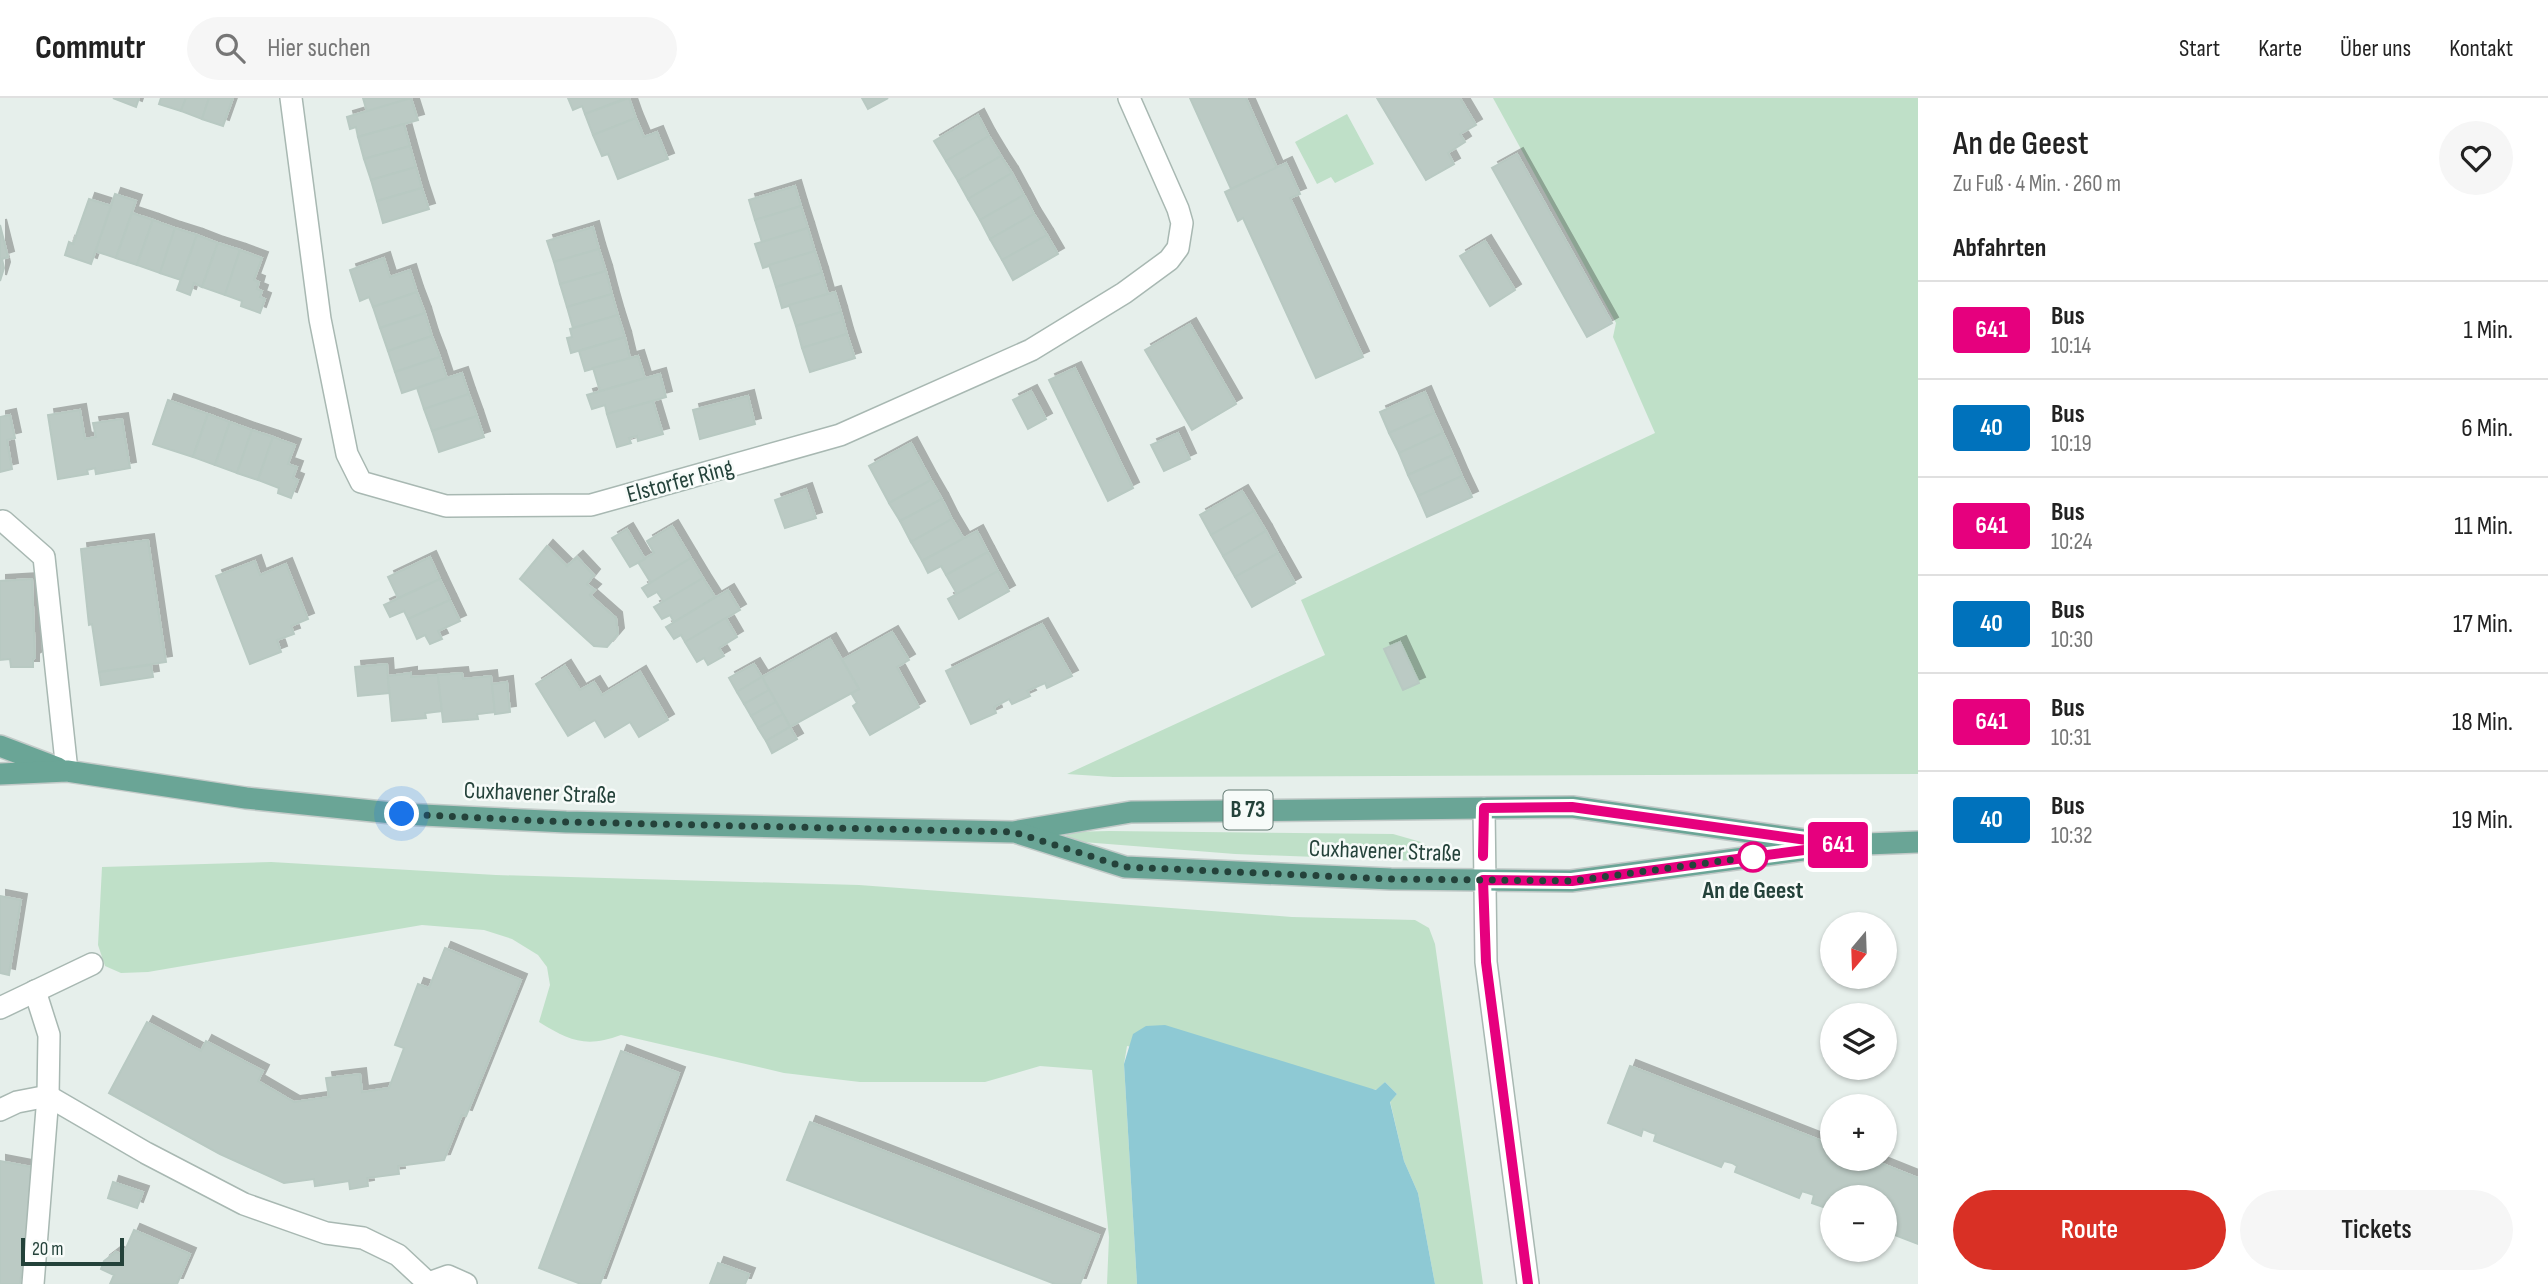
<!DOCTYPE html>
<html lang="de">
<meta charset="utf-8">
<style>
:root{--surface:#fff;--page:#f6f6f6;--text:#222;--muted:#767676;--line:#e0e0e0;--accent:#d93025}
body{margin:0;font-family:"Sofia Sans Condensed",sans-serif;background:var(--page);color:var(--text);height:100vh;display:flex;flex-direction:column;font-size:26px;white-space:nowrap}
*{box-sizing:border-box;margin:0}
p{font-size:23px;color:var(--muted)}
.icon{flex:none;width:38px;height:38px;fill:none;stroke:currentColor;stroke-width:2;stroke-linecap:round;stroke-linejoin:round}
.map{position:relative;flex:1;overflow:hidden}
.details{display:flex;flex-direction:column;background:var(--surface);width:630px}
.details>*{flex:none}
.badge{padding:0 14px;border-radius:5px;font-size:24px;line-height:46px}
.needle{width:46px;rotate:199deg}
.controls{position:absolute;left:1820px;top:814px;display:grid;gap:14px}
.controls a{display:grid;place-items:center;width:77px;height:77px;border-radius:50%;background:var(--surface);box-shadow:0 2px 5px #0004;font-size:35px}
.scale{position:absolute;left:21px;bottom:18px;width:103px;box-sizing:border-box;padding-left:7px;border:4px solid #24423a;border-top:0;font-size:19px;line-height:24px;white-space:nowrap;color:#24423a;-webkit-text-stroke:5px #f7fbf9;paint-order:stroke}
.you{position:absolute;width:35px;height:35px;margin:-18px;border:5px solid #fff;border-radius:50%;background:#1a73e8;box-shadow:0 0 0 10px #1a73e833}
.map>.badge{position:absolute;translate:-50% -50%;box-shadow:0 0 0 4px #fff}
h2{padding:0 35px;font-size:26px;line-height:63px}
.round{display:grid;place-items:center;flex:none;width:74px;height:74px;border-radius:37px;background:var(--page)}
.headline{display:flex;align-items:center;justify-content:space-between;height:119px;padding:0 35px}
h1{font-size:33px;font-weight:600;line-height:52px}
.primary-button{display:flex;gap:14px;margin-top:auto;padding:14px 35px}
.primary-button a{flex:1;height:80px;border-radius:42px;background:var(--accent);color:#fff;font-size:28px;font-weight:600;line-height:80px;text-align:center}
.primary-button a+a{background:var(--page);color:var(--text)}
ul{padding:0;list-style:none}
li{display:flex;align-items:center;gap:21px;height:98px;padding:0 35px;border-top:2px solid var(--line)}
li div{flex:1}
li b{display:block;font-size:26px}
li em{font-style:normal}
li .badge{min-width:77px;font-weight:700;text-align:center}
header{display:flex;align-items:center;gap:42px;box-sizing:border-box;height:98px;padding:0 35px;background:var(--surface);border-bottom:2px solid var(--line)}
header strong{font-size:33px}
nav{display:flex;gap:38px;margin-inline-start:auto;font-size:24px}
.search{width:490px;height:63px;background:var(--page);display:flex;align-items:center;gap:18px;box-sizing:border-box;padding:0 24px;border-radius:38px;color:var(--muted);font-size:26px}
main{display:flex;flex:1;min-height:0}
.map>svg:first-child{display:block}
.green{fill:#bfe0c8}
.water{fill:#8ec9d4}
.building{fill:#bbcac4;stroke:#b8c9c2;stroke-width:2;filter:url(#shadow)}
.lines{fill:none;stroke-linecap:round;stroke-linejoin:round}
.minor-casing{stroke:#a8b8b2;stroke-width:24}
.major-casing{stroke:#c2cac8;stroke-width:24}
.minor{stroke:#fff;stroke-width:21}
.major{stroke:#6aa596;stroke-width:21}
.line-casing{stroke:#fff;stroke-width:16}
.line{stroke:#e6007e;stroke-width:10}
.walk{stroke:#24423a;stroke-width:7;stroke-dasharray:0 12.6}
.stop-dot{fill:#fff;stroke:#e6007e;stroke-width:3.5}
.labels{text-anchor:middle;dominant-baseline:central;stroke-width:5;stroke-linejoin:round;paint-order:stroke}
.shield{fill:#f7fbf9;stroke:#637a73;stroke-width:2}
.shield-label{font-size:23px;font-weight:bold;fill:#24423a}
.street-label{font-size:24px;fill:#24423a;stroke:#f7fbf9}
.stop-label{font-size:24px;font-weight:bold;fill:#24423a;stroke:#f7fbf9}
</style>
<header>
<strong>Commutr</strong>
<div class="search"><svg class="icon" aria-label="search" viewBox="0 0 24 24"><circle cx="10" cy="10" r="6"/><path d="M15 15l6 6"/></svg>Hier suchen</div>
<nav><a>Start</a><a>Karte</a><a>Über uns</a><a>Kontakt</a></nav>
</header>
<main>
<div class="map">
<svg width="1918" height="1186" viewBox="0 0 1918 1186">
<defs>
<filter id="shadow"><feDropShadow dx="6" dy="-6" stdDeviation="0" flood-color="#0004"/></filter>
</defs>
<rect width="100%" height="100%" fill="#e6efeb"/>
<g class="green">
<path d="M 1493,0 L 1918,0 L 1918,676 L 1113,679 L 1067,676 L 1325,557 L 1301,502 L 1655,335 L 1613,239 L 1616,225 Z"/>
<path d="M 1347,16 L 1374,66 L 1335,85 L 1331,79 L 1317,86 L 1295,44 Z"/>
<path d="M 1109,733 L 1393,736 L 1421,744 L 1442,759 L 1441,762 L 1423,763 L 1235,756 L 1070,743 L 1066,737 L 1068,734 Z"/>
<path d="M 271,764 L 496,777 L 859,787 L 1292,819 L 1415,822 L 1429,830 L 1435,846 L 1483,1186 L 1435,1186 L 1418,1095 L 1404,1063 L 1390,1003 L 1397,996 L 1385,984 L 1377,992 L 1127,948 L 1124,966 L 1137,1186 L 1107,1186 L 1109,1139 L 1092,972 L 1040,968 L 985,984 L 860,984 L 784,975 L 621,937 C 586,950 570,943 539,924 L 550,887 L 547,869 L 538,857 L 512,841 L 484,832 L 422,827 L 148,874 L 121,875 L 105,868 L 98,847 L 102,769 Z"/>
</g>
<path class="water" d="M 1165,927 L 1376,992 L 1385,984 L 1397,996 L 1390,1004 L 1404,1063 L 1418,1095 L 1435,1186 L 1137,1186 L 1124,966 L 1133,936 L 1146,928 Z"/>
<g class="building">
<path d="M 113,0 L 139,0 L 136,9 Z"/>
<path d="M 161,0 L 186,0 L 181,13 L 159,6 Z"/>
<path d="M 186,0 L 209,0 L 202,21 L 181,13 Z"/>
<path d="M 209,0 L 233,0 L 223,28 L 202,21 Z"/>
<path d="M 363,0 L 411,0 L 367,14 Z"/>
<path d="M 411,0 L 418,22 L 358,39 L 356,29 L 350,31 L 347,19 Z"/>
<path d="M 568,0 L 626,0 L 585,16 L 582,8 L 573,12 Z"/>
<path d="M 629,0 L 636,20 L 593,37 L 585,16 Z"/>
<path d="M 862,0 L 888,0 L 868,11 Z"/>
<path d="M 1190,0 L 1246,0 L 1277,70 L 1231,91 Z"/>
<path d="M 1377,0 L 1460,0 L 1476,27 L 1460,36 L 1465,44 L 1448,55 L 1454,66 L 1426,82 Z"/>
<path d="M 978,17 L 989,38 L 946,63 L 934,43 Z"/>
<path d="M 636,20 L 644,39 L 657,34 L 668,61 L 618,81 L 608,56 L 602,58 L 593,37 Z"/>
<path d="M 404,26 L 410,48 L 364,61 L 358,39 Z"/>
<path d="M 989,38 L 1001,58 L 958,83 L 946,63 Z"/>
<path d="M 410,48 L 416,69 L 371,82 L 364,61 Z"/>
<path d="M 1517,56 L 1612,225 L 1587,239 L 1492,70 Z"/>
<path d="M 1001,58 L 1012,75 L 968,101 L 958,83 Z"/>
<path d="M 1286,65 L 1300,96 L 1290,100 L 1363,259 L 1316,280 L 1243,120 L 1238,123 L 1225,94 Z"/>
<path d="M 416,69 L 422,90 L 377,103 L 371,82 Z"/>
<path d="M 1012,75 L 1024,97 L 980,122 L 968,101 Z"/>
<path d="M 795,88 L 801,108 L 755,122 L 749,102 Z"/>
<path d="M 422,90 L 429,111 L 383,125 L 377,103 Z"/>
<path d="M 115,96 L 136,103 L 116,160 L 95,153 Z"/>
<path d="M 1024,97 L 1034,116 L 990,141 L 980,122 Z"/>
<path d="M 89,101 L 111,108 L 91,166 L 65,157 L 69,144 L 73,146 Z"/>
<path d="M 801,108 L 808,130 L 762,144 L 755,122 Z"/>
<path d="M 132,115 L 153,122 L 137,167 L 116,160 Z"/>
<path d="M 1034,116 L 1047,137 L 1002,162 L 990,141 Z"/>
<path d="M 153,122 L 175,130 L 160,175 L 137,167 Z"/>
<path d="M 0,127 L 8,159 L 2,161 L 4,170 L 0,183 Z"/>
<path d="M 593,129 L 599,151 L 554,164 L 547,143 Z"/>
<path d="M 175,130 L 197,137 L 181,182 L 160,175 Z"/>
<path d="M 808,130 L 815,153 L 763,170 L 755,146 Z"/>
<path d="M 197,137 L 218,145 L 202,189 L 194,185 L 190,197 L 177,192 Z"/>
<path d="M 1047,137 L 1058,156 L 1013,182 L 1002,162 Z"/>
<path d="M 1485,143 L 1515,192 L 1490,208 L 1460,158 Z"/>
<path d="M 218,145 L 240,152 L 225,197 L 202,189 Z"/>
<path d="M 599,151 L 606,173 L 560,186 L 554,164 Z"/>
<path d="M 240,152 L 262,160 L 254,182 L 259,184 L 257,191 L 262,193 L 260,199 L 265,201 L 260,215 L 241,208 L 242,203 L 225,197 Z"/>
<path d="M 815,153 L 822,175 L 776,189 L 769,167 Z"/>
<path d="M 384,160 L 390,179 L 410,172 L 417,194 L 373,209 L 369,199 L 360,203 L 350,172 Z"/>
<path d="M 606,173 L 612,196 L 567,209 L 560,186 Z"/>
<path d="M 822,175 L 828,196 L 782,210 L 776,189 Z"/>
<path d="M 417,194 L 425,215 L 380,230 L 373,209 Z"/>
<path d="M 835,194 L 841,214 L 796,228 L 789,207 Z"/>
<path d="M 612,196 L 618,217 L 573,230 L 567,209 Z"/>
<path d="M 841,214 L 847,236 L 802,250 L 796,228 Z"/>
<path d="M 425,215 L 432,238 L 388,253 L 380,230 Z"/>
<path d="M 618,217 L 625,239 L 571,255 L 567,240 L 572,239 L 570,231 Z"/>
<path d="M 1190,226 L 1236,306 L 1192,332 L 1145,252 Z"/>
<path d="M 847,236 L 855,260 L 810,274 L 802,250 Z"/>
<path d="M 432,238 L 440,259 L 395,274 L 388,253 Z"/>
<path d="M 625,239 L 630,260 L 585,273 L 579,253 Z"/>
<path d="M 638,258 L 645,280 L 600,293 L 593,270 Z"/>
<path d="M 440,259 L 447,280 L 402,295 L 395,274 Z"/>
<path d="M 1075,270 L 1133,390 L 1108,403 L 1049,282 Z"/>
<path d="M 462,275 L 469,296 L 424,311 L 417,290 Z"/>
<path d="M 660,276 L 666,299 L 607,316 L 605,307 L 592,311 L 587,297 Z"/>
<path d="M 1031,293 L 1046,321 L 1028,331 L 1013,302 Z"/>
<path d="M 1425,294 L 1434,315 L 1389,335 L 1380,314 Z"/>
<path d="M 469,296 L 477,318 L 432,333 L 424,311 Z"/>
<path d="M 748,298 L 755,326 L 700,341 L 693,312 Z"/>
<path d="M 168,302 L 208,316 L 193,359 L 153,346 Z"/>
<path d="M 653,303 L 663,336 L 638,343 L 637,338 L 629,340 L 631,345 L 617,349 L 607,316 Z"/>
<path d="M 80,312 L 85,341 L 96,339 L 93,325 L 122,321 L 130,370 L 96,376 L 95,370 L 87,372 L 88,376 L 58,381 L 48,317 Z"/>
<path d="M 1434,315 L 1443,335 L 1399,355 L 1389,335 Z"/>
<path d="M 208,316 L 230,324 L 215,367 L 193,359 Z"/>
<path d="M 10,317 L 15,340 L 7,342 L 12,371 L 0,374 L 0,319 Z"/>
<path d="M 477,318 L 484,339 L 439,354 L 432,333 Z"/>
<path d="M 230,324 L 252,332 L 237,375 L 215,367 Z"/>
<path d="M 252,332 L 273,339 L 258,382 L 237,375 Z"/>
<path d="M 1178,335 L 1190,361 L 1164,373 L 1151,347 Z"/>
<path d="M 1443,335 L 1453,357 L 1408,377 L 1399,355 Z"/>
<path d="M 273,339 L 295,347 L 288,366 L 297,369 L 293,380 L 298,382 L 291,400 L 278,395 L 279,390 L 258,382 Z"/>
<path d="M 911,345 L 931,382 L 889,405 L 869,368 Z"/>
<path d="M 1453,357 L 1462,378 L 1418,398 L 1408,377 Z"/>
<path d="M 1462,378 L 1472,399 L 1427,419 L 1418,398 Z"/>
<path d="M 931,382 L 942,401 L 900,423 L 889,405 Z"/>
<path d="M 806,391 L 816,420 L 785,430 L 775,402 Z"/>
<path d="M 1242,393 L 1254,413 L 1211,437 L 1200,417 Z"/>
<path d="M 942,401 L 952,421 L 911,444 L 900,423 Z"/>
<path d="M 1254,413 L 1266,433 L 1223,458 L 1211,437 Z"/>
<path d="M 952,421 L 964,441 L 922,463 L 911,444 Z"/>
<path d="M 672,428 L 691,460 L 651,485 L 638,464 L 654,455 L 647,443 Z"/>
<path d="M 627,431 L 645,461 L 630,469 L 612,440 Z"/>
<path d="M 977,433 L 988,454 L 946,477 L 941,468 L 928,475 L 922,463 Z"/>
<path d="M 1266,433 L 1278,455 L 1235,479 L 1223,458 Z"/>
<path d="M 148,442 L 166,564 L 99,574 L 92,526 L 89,527 L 81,451 Z"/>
<path d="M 547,448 L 567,468 L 577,459 L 594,477 L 587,486 L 595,492 L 590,497 L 616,520 L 618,536 L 607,549 L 594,548 L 520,481 Z"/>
<path d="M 988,454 L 998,473 L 957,496 L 946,477 Z"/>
<path d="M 1278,455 L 1295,485 L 1252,509 L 1235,479 Z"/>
<path d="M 430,459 L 440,481 L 398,500 L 388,479 Z"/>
<path d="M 691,460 L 703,480 L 664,504 L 657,494 L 648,499 L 642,490 Z"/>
<path d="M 255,463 L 260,477 L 286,466 L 308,521 L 291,528 L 294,536 L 277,542 L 281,554 L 250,566 L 216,478 Z"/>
<path d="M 998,473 L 1009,493 L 959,521 L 948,501 Z"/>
<path d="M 703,480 L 715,499 L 674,524 L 670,517 L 662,521 L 654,509 Z"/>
<path d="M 32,481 L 35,560 L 33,561 L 33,569 L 11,569 L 10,561 L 0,562 L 0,483 Z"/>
<path d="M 440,481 L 450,502 L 408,521 L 404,513 L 390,519 L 384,507 Z"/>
<path d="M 728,492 L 740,512 L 685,544 L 681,537 L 674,541 L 666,529 Z"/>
<path d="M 450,502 L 460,523 L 438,533 L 442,541 L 430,546 L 425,537 L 417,541 L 408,521 Z"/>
<path d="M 726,520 L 737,539 L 719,550 L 724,558 L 708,567 L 704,560 L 697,564 L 685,544 Z"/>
<path d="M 1042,526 L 1072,578 L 1047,590 L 1045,585 L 1027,593 L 1030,598 L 1012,606 L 1009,601 L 994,609 L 996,615 L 971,626 L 946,573 Z"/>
<path d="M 892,534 L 909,562 L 897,569 L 919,609 L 870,637 L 853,608 L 857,605 L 851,595 L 859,591 L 842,562 Z"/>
<path d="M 830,541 L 859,591 L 790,629 L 762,579 Z"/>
<path d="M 1400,544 L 1419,585 L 1403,592 L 1384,551 Z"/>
<path d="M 387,566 L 389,595 L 358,598 L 355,569 Z"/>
<path d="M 754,566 L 762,579 L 737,594 L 729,580 Z"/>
<path d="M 151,567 L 153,579 L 101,587 L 99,574 Z"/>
<path d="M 565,568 L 580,592 L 594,584 L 602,597 L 640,574 L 668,622 L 639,639 L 630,624 L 605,639 L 595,622 L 568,638 L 536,586 Z"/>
<path d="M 411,575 L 411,579 L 438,577 L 442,613 L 425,615 L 426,620 L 392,623 L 388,578 Z"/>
<path d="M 462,575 L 463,581 L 491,578 L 495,614 L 477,616 L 478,621 L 443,624 L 438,577 Z"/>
<path d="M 762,579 L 769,592 L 744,606 L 737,594 Z"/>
<path d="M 507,584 L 510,614 L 495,616 L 492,586 Z"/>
<path d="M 769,592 L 776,604 L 751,618 L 744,606 Z"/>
<path d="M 776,604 L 783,616 L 758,630 L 751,618 Z"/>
<path d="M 783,616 L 790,629 L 766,643 L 758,630 Z"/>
<path d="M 790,629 L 797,641 L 772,655 L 766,643 Z"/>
<path d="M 0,798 L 21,802 L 9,877 L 0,875 Z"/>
<path d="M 445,850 L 521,882 L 466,1018 L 462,1017 L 444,1062 L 398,1068 L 399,1076 L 367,1080 L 368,1088 L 350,1091 L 349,1083 L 315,1088 L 314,1081 L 284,1085 L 220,1056 L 109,995 L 147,924 L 201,953 L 206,943 L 263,973 L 258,983 L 294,1004 L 329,999 L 326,980 L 360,976 L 362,994 L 389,990 L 404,950 L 395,947 L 418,886 L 429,890 Z"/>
<path d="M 621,953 L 679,975 L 600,1186 L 581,1186 L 539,1170 Z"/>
<path d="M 1630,968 L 1832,1047 L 1832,1060 L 1868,1060 L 1918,1080 L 1918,1146 L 1892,1136 L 1895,1129 L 1885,1125 L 1885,1099 L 1832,1099 L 1832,1112 L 1812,1105 L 1814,1097 L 1802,1093 L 1799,1100 L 1735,1074 L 1737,1068 L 1732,1065 L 1724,1063 L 1721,1069 L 1654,1043 L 1656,1036 L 1650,1034 L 1643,1031 L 1641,1038 L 1608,1025 Z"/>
<path d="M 810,1024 L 1099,1137 L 1080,1186 L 1055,1186 L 787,1082 Z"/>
<path d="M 0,1063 L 37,1070 L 20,1186 L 0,1186 Z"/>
<path d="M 113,1084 L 143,1094 L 137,1110 L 108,1100 Z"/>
<path d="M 134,1132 L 190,1156 L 177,1186 L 110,1186 L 114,1177 L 101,1171 L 104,1163 L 116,1154 L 123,1157 Z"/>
<path d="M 718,1165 L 749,1176 L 745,1186 L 710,1186 Z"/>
</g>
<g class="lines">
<g class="minor-casing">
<g id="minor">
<path d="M 291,0 L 320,221 L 347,356 L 361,384 L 446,408 L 591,407 L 840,337 L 1031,252 L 1124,195 L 1169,162 L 1178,150 L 1182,125 L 1178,111 L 1129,0"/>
<path d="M 3,423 L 44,459 L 67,673"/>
<path d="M 1484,710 L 1486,864 L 1528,1186"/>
<path d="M 0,910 L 92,866"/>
<path d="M 0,1012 L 17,1004 L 48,998 L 146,1055 L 244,1106 L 326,1135 L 363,1140 L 398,1157 L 428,1185"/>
<path d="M 33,1186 L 48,998 L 49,937 L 35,893"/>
<path d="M 426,1186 L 448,1178 L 466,1186"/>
</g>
</g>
<g class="major-casing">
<g id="major">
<path d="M 0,648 L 58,670"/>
<path d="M 0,676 L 67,673 L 246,700 L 402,716 L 566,724 L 1013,734 L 1131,714 L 1572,709 L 1841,747"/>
<path d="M 1018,735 L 1125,769 L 1391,781 L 1571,783 L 1841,747 L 1918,744"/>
</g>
</g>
<use href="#minor" class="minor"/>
<use href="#major" class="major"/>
</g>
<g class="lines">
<g class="line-casing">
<path id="line" d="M 1483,758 L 1484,710 L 1572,709 L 1842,747 L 1572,783 L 1483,782 L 1486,864 L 1528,1186"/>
</g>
<use href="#line" class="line"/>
<path class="walk" d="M 402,716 L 566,724 L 1013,734 L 1125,769 L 1391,781 L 1572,783 L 1760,758 L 1753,759"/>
</g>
<circle class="stop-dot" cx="1753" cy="759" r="14"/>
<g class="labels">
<rect class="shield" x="1223.5" y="692.5" width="49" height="39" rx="5"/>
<g class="shield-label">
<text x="1248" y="712">B 73</text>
</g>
<g class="street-label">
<text transform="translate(680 383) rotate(-15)">Elstorfer Ring</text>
<text transform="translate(540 695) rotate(2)">Cuxhavener Straße</text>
<text transform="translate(1385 753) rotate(2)">Cuxhavener Straße</text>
</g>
<g class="stop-label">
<text x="1753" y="792">An de Geest</text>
</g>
</g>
</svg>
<div class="controls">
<a><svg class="needle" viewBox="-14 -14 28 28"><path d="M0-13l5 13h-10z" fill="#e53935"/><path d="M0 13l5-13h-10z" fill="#767676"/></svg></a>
<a><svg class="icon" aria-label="layers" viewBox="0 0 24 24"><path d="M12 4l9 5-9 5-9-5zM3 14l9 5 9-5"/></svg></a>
<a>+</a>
<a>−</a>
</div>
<div class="scale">20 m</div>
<div class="you" style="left:402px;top:716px"></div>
<b class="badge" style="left:1838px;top:747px;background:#e6007e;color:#fff">641</b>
</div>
<section class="details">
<div class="headline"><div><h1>An de Geest</h1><p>Zu Fuß · 4 Min. · 260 m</p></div><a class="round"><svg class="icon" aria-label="heart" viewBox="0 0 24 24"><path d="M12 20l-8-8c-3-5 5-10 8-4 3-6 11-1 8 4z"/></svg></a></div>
<h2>Abfahrten</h2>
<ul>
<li><span class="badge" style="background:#e6007e;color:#fff">641</span><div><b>Bus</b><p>10:14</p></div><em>1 Min.</em></li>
<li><span class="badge" style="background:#0072bc;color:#fff">40</span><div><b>Bus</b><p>10:19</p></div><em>6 Min.</em></li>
<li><span class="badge" style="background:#e6007e;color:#fff">641</span><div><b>Bus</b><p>10:24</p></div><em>11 Min.</em></li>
<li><span class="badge" style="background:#0072bc;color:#fff">40</span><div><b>Bus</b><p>10:30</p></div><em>17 Min.</em></li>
<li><span class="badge" style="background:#e6007e;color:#fff">641</span><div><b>Bus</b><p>10:31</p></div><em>18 Min.</em></li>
<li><span class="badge" style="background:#0072bc;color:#fff">40</span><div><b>Bus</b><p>10:32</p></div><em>19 Min.</em></li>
</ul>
<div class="primary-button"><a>Route</a><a>Tickets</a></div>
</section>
</main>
